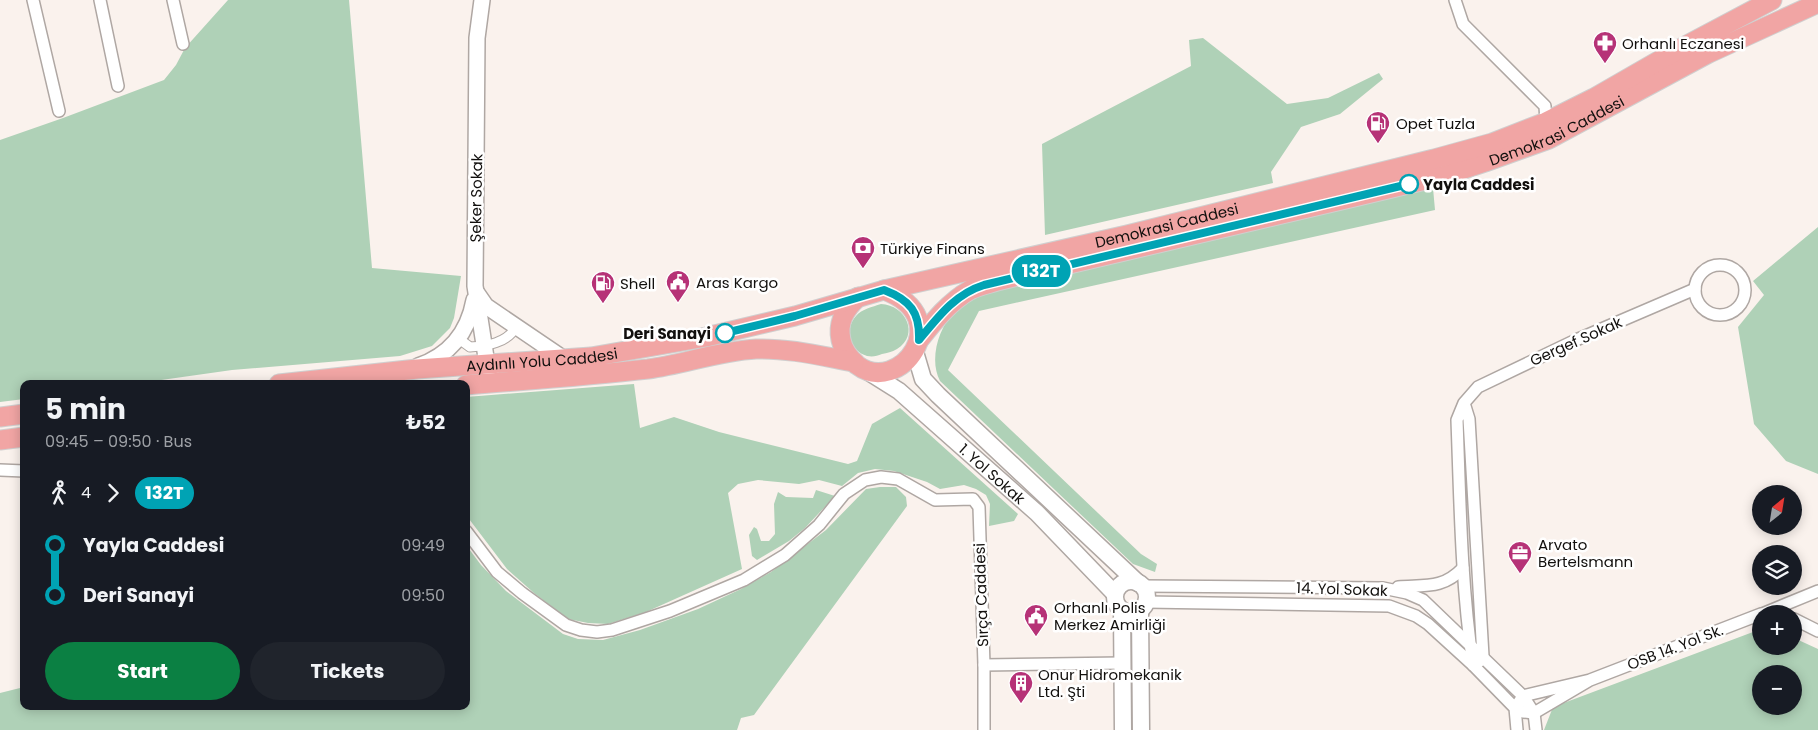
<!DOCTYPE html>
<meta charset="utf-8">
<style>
:root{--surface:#171b24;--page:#20242c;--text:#f1f3f6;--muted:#9ea1a6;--accent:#0b8043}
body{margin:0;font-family:Poppins,sans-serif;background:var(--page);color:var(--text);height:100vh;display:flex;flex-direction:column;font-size:19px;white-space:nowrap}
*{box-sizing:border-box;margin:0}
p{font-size:16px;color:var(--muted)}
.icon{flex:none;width:28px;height:28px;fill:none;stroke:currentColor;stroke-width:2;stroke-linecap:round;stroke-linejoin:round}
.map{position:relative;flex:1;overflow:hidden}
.side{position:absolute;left:20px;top:380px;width:450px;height:330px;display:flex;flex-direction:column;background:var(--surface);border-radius:10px;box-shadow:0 2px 12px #0003}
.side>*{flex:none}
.badge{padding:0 10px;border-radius:16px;font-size:18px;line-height:32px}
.needle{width:32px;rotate:30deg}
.controls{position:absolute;left:1752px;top:485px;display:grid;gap:10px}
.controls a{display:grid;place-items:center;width:50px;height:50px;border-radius:50%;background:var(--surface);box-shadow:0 2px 12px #0003;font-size:25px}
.map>.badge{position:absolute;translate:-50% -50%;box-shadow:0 0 0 2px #fff}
.legs{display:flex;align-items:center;gap:8px;height:55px;padding:0 25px;font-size:16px}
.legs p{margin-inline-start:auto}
.summary{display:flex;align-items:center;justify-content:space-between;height:85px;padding:0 25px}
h1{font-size:28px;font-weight:700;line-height:38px}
.primary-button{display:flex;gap:10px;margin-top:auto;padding:10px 25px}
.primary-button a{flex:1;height:58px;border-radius:30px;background:var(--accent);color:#fff;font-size:20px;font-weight:700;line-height:58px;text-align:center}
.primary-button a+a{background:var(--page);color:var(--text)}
ul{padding:0 25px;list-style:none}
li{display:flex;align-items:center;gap:18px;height:50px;font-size:19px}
li i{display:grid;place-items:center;width:8px;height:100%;margin:0 6px;background:currentColor}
li i::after{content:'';width:12px;height:12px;margin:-6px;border:4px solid;border-radius:50%;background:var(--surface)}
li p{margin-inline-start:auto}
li:first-child i{background:linear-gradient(#0000 50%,currentColor 0)}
li:last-child i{background:linear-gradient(currentColor 50%,#0000 0)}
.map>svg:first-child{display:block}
.green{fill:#afd1b7;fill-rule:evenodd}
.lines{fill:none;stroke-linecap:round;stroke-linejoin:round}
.pedestrian-casing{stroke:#afa7a3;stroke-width:11}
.minor-casing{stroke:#afa7a3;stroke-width:14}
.tertiary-casing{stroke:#afa7a3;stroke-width:18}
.secondary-casing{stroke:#afa7a3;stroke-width:19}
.primary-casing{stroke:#d0cfcf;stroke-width:21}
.pedestrian{stroke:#fff;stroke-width:9}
.minor{stroke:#fff;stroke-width:11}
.tertiary{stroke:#fff;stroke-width:15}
.secondary{stroke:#fff;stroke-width:16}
.primary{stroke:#f1a5a4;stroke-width:19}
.line-1-casing{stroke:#fff;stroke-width:11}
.line-1{stroke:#00a3b4;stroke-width:8}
.stop-1-dot{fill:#fff;stroke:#00a3b4;stroke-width:2.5}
.labels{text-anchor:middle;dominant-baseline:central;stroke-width:5;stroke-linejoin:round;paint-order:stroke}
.poi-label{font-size:15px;fill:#12100e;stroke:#fff;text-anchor:start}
.street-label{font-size:15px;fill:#12100e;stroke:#fff}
.stop-label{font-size:15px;font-weight:bold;fill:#12100e;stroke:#fff;text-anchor:start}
</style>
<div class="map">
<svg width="1818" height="730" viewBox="0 0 1818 730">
<rect width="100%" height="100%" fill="#faf2ed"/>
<g class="green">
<path d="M 228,0 L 349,0 L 372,268 L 461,276 L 454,318 L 450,328 L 432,346 L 400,356 L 232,370 L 133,384 L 24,384 L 24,399 L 0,402 L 0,140 L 63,118 L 164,80 L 176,65 L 185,48 Z"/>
<path d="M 1203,38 L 1287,104 L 1328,98 L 1379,73 L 1383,79 L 1340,114 L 1301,127 L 1271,172 L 1273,183 L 1045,235 L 1042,144 L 1191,66 L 1189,40 Z"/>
<path d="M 1433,188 L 1435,210 L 979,311 L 948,370 L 1141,554 L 1157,564 L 1155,572 L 1133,564 L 940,381 C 929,360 938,329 954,312 C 959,306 966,301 971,296 Z"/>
<path d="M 1818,227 L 1818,474 L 1786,461 L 1754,424 L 1738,327 L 1764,295 L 1753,281 Z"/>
<path d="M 881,304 C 906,305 920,335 897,349 C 892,352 887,353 882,354 C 877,356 873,357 867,356 C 850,351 844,329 856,316 C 862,309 872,307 881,304 Z"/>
<path d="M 634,384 L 640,428 L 674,417 L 719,432 L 848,464 L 857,461 L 872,424 L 900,408 L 1018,514 L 1014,521 L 989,526 L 990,504 L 986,495 L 976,489 L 964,485 L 940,489 L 927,482 L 894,471 L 875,469 L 858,473 L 842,486 L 819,480 L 799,484 L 758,480 L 738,484 L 728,493 L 742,569 L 646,612 L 608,624 L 588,623 L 568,619 L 534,593 L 507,569 L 466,515 L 466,397 Z"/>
<path d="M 880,487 L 896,487 L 906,497 L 907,506 L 754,715 L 741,718 L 737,730 L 0,730 L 0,693 L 24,687 L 24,706 L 466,706 L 466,545 L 481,565 L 506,591 L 563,634 L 578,639 L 603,640 L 640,630 L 698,609 L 741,589 L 771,572 L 826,530 L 866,489 Z"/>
<path d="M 816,490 L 835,496 L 805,528 L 789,541 L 757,560 L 752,556 L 749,535 L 754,527 L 757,529 L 761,541 L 769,541 L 775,534 L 774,504 L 778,492 L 786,497 L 813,498 Z"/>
<path d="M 1761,629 L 1761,646 L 1794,646 L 1794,638 L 1818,649 L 1818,730 L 1544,730 L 1553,707 ZM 1761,674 L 1794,674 L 1794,706 L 1761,706 Z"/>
</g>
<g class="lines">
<g class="pedestrian-casing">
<path id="pedestrian" d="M 459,339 L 470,347 C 487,346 507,343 516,327"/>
</g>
<g class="minor-casing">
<g id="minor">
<path d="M 33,0 L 59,111"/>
<path d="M 100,0 L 118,86"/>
<path d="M 173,0 L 183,44"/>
<path d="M 1455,0 L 1463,24 L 1545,106 L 1546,122"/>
<circle cx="1720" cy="290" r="25"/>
<path d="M 1464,403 L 1469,419 L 1483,656 L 1480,661 L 1473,665 C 1461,584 1460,501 1457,420 L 1464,403 L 1478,387 L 1576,340 L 1695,289"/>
<path d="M 0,470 L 24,471"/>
<path d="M 466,531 L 497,572 L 522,593 L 566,625 L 581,630 L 597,632 L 612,630 L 670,611 L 744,580 L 785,555 L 819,525 L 844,494 L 865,480 L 881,477 L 898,479 L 935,500 L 973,499 L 979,507 L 984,665 L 984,730"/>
<path d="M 1142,586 L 1383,588 L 1407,593 L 1423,600 L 1523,696 L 1534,713 L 1536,730"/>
<path d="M 1398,587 C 1426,585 1443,589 1463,568"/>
<path d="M 1146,602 L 1389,606 L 1416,616 L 1428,624 L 1473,665 L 1515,708 L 1517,730"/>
<path d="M 1762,614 L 1818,591"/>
<path d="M 1794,619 L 1818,631"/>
<path d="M 984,665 L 1122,663"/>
<path d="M 1590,680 L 1534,713 L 1523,712 L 1515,708 L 1523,696 L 1590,680 L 1761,614"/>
</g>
</g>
<g class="tertiary-casing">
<g id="tertiary">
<path d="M 482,0 L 477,38 L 475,286 L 487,364 L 491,373"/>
<path d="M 477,293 L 486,306 L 564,359"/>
<path d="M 418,366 C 450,355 468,333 474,300"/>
</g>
</g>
<g class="secondary-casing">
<g id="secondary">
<path d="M 915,352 L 923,379 L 938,395 L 1138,583"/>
<path id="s1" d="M 864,369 L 899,391 L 1037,513 L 1115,594"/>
<circle cx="1131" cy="597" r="16"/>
<path d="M 1122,610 L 1123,730"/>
<path d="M 1140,610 L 1141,730"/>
</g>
</g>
<g class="primary-casing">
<g id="primary">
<path d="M 858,297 C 845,309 837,322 841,340 C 843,351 849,358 857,365 C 899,397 959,318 884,290"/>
<path id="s2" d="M 919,340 C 934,321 949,302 970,290 C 978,286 988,284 997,281 L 1354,197 L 1446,175 L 1485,162 L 1549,139 L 1709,53 L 1818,3"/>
<path id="s3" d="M 279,384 L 417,369 L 591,357 L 706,337 L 795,316 L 884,290 L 1127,235 L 1434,159 L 1492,143 L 1546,122 L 1594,98 L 1674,52 L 1772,0"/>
<path d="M 466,385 C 527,380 587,376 648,369 C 684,364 719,351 756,349 C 789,348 821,356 854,362"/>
<path d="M 0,417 L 24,414"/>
<path d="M 0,440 L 24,437"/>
</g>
</g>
<use href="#pedestrian" class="pedestrian"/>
<use href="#minor" class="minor"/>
<use href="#tertiary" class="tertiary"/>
<use href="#secondary" class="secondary"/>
<use href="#primary" class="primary"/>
</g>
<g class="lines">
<g class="line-1-casing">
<path id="line-1" d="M 725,333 L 795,316 L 884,290 C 910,300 920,312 919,340 C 938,317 955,294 984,285 L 1409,184"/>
</g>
<use href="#line-1" class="line-1"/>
</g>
<defs>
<g id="pharmacy-pin" transform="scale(1.25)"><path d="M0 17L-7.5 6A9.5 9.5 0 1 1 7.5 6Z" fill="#b63277" stroke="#fff"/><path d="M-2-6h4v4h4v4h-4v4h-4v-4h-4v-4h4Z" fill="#fff"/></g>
<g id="fuel-pin" transform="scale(1.25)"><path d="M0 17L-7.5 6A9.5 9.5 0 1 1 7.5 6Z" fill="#b63277" stroke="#fff"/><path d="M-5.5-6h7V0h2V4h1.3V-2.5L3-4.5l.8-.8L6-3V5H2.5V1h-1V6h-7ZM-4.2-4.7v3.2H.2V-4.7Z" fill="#fff"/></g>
<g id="bank-pin" transform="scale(1.25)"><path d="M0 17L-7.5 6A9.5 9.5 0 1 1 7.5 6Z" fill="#b63277" stroke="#fff"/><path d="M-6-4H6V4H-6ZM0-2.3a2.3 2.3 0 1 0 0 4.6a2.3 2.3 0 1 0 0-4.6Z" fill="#fff"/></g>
<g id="civic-pin" transform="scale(1.25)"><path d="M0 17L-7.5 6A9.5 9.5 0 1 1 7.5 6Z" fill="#b63277" stroke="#fff"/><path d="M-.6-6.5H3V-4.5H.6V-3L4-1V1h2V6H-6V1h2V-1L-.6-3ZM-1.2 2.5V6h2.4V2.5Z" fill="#fff"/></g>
<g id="office-pin" transform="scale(1.25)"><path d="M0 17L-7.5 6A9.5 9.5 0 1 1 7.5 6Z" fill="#b63277" stroke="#fff"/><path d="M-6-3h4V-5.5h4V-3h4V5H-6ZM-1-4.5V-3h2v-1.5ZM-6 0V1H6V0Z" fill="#fff"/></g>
<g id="building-pin" transform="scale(1.25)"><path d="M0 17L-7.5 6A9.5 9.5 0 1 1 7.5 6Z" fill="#b63277" stroke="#fff"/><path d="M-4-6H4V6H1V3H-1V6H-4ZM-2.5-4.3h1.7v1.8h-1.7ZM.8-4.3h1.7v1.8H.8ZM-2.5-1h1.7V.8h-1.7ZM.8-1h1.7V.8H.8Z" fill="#fff"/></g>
</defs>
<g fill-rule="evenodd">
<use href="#pharmacy-pin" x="1605" y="43"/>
<use href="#fuel-pin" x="1378" y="123"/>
<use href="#bank-pin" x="863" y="248"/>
<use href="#civic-pin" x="678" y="282"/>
<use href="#fuel-pin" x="603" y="283"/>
<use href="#office-pin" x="1520" y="553"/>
<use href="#civic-pin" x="1036" y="616"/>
<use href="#building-pin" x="1021" y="683"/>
</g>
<g class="stop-1-dot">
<circle cx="1409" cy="184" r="9"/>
<circle cx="725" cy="333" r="9"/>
</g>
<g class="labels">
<g class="poi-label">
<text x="1622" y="43">Orhanlı Eczanesi</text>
<text x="1396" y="123">Opet Tuzla</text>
<text x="880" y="248">Türkiye Finans</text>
<text x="696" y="282">Aras Kargo</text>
<text x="620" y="283">Shell</text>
<text x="1538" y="544">Arvato<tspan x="1538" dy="17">Bertelsmann</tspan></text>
<text x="1054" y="607">Orhanlı Polis<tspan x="1054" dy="17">Merkez Amirliği</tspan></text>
<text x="1038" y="674">Onur Hidromekanik<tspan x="1038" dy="17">Ltd. Şti</tspan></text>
</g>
<g class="street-label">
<text stroke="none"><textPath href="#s2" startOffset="681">Demokrasi Caddesi</textPath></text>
<text transform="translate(476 198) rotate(-89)">Şeker Sokak</text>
<text stroke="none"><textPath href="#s3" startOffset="904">Demokrasi Caddesi</textPath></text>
<text transform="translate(1576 341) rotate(-24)">Gergef Sokak</text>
<text stroke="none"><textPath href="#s3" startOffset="264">Aydınlı Yolu Caddesi</textPath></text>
<text stroke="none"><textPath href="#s1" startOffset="166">1. Yol Sokak</textPath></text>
<text transform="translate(1342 589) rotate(2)">14. Yol Sokak</text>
<text transform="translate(981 595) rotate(-92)">Sırça Caddesi</text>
<text transform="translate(1675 647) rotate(-21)">OSB 14. Yol Sk.</text>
</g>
<g class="stop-label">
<text x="1423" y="184">Yayla Caddesi</text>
<text x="711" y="333" text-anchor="end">Deri Sanayi</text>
</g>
</g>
</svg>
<div class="controls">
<a><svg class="needle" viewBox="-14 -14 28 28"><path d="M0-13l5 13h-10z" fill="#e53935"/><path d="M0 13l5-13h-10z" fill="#9ea1a6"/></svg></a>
<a><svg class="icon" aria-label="layers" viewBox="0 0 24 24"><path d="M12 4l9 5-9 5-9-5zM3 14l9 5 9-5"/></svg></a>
<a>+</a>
<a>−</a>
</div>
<b class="badge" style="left:1041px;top:271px;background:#00a3b4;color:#fff">132T</b>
<section class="side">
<div class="summary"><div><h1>5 min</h1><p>09:45 – 09:50 · Bus</p></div><b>₺52</b></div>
<div class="legs"><svg class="icon" aria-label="walk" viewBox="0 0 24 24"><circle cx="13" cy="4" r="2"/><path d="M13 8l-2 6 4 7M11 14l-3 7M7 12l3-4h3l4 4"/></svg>4<svg class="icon" aria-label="forward" viewBox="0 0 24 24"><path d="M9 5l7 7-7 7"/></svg><b class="badge" style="background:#00a3b4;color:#fff">132T</b></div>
<ul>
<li><i style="color:#00a3b4"></i><b>Yayla Caddesi</b><p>09:49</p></li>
<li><i style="color:#00a3b4"></i><b>Deri Sanayi</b><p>09:50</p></li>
</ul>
<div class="primary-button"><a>Start</a><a>Tickets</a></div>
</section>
</div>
